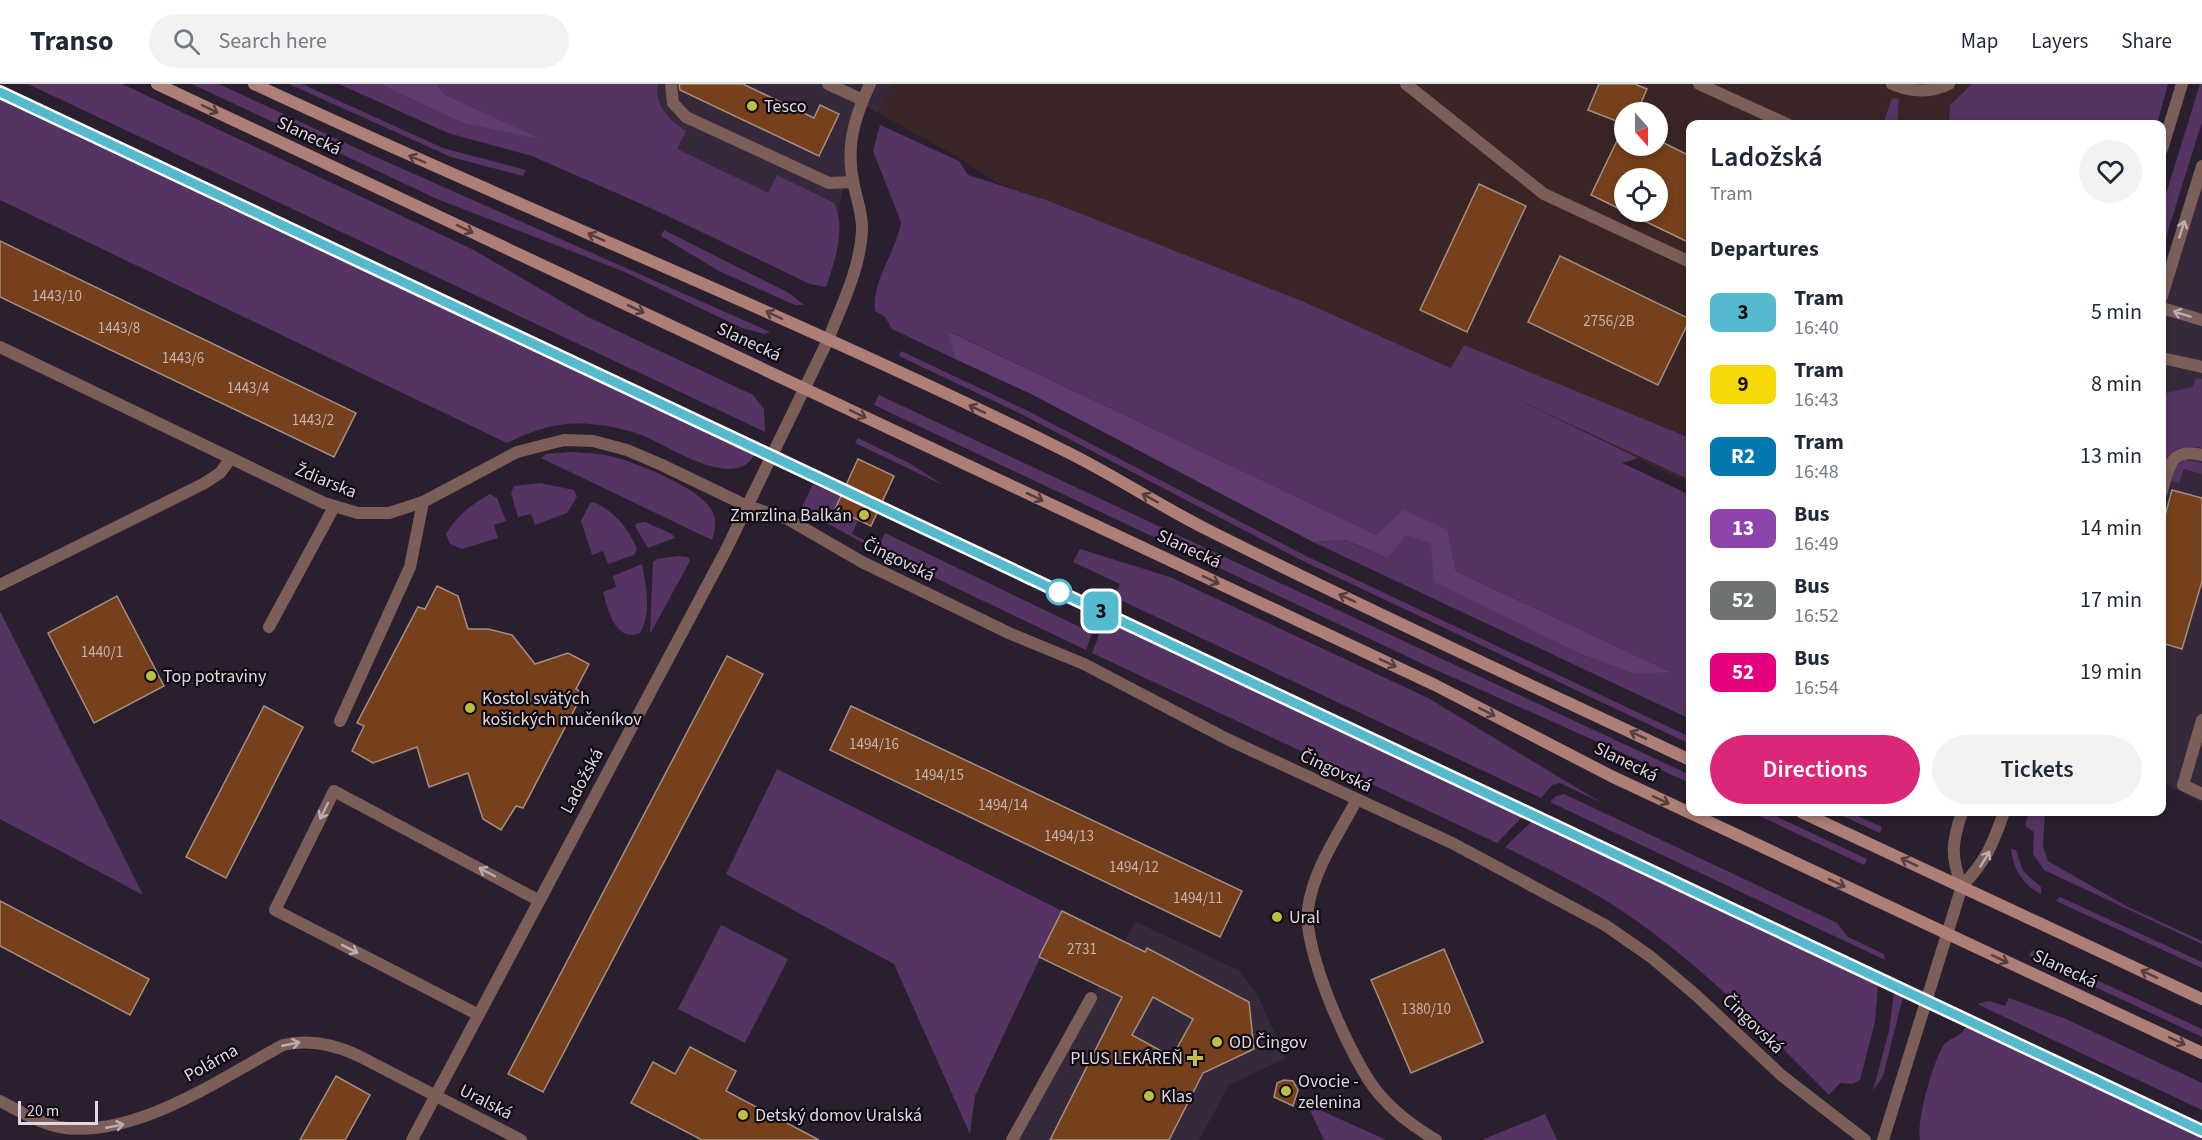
<!DOCTYPE html>
<meta charset="utf-8">
<style>
:root{--surface:#fff;--page:#f2f2f3;--text:#1f2937;--muted:#747a83;--line:#e0e1e3;--accent:#db2777}
body{margin:0;font-family:"Source Sans 3",sans-serif;background:var(--page);color:var(--text);height:100vh;display:flex;flex-direction:column;font-size:22px;white-space:nowrap}
*{box-sizing:border-box;margin:0}
p{font-size:20px;color:var(--muted)}
.icon{flex:none;width:33px;height:33px;fill:none;stroke:currentColor;stroke-width:2;stroke-linecap:round;stroke-linejoin:round}
.map{position:relative;flex:1;overflow:hidden}
.drawer{position:absolute;left:1686px;top:36px;width:480px;height:696px;display:flex;flex-direction:column;background:var(--surface);border-radius:12px;box-shadow:0 3px 9px #0003}
.drawer>*{flex:none}
.badge{padding:0 12px;border-radius:9px;font-size:21px;line-height:39px}
.needle{width:39px;rotate:159deg}
.controls{position:absolute;left:1614px;top:18px;display:grid;gap:12px}
.controls a{display:grid;place-items:center;width:54px;height:54px;border-radius:50%;background:var(--surface);box-shadow:0 3px 9px #0003;font-size:30px}
.scale{position:absolute;left:18px;bottom:15px;width:80px;box-sizing:border-box;padding-left:6px;border:3px solid #dfd8e2;border-top:0;font-size:16px;line-height:21px;white-space:nowrap;color:#dfd8e2;-webkit-text-stroke:4px #100b12;paint-order:stroke}
.map>.badge{position:absolute;translate:-50% -50%;box-shadow:0 0 0 3px #fff}
h2{padding:0 24px;font-size:22px;line-height:54px}
.round{display:grid;place-items:center;flex:none;width:63px;height:63px;border-radius:32px;background:var(--page)}
.head{display:flex;align-items:center;justify-content:space-between;height:102px;padding:0 24px}
h1{font-size:28px;font-weight:600;line-height:45px}
.action{display:flex;gap:12px;margin-top:auto;padding:12px 24px}
.action a{flex:1;height:69px;border-radius:36px;background:var(--accent);color:#fff;font-size:24px;font-weight:600;line-height:69px;text-align:center}
.action a+a{background:var(--page);color:var(--text)}
ul{padding:0;list-style:none}
li{display:flex;align-items:center;gap:18px;height:72px;padding:0 24px}
li div{flex:1}
li b{display:block;font-size:22px}
li em{font-style:normal}
li .badge{min-width:66px;font-weight:700;text-align:center}
header{display:flex;align-items:center;gap:36px;box-sizing:border-box;height:84px;padding:0 30px;background:var(--surface);border-bottom:2px solid var(--line)}
header strong{font-size:28px}
nav{display:flex;gap:33px;margin-inline-start:auto;font-size:21px}
.search{width:420px;height:54px;background:var(--page);display:flex;align-items:center;gap:15px;box-sizing:border-box;padding:0 21px;border-radius:33px;color:var(--muted);font-size:22px}
.map>svg:first-child{display:block}
.built{fill:#36293c}
.industrial{fill:#392525;fill-rule:evenodd}
.green{fill:#553463}
.forest{fill:#5f3c6d}
.building{fill:#75401b;stroke:#a38e81;stroke-width:1.5;fill-rule:evenodd}
.lines{fill:none;stroke-linecap:round;stroke-linejoin:round}
.service{stroke:#7b5e58;stroke-width:12}
.minor{stroke:#7b5e58;stroke-width:12}
.secondary{stroke:#ad7f76;stroke-width:12}
.oneway{stroke:#573f3f}
.oneway2{stroke:#bcadb2}
.line-casing{stroke:#fff;stroke-width:14}
.line{stroke:#55bace;stroke-width:9}
.poi-dot{fill:#bbc045;stroke:#100b12;stroke-width:2}
.stop-dot{fill:#fff;stroke:#55bace;stroke-width:3}
.labels{text-anchor:middle;dominant-baseline:central;stroke-width:4.5;stroke-linejoin:round;paint-order:stroke}
.number-label{font-size:15px;fill:#c4b2b0}
.poi-label{font-size:18px;fill:#dfd8e2;stroke:#100b12;text-anchor:start}
.street-label{font-size:18px;fill:#dfd8e2;stroke:#100b12}
</style>
<header>
<strong>Transo</strong>
<div class="search"><svg class="icon" aria-label="search" viewBox="0 0 24 24"><circle cx="10" cy="10" r="6"/><path d="M15 15l6 6"/></svg>Search here</div>
<nav><a>Map</a><a>Layers</a><a>Share</a></nav>
</header>
<div class="map">
<svg width="2202" height="1056" viewBox="0 0 2202 1056">
<rect width="100%" height="100%" fill="#2a1f2e"/>
<g class="built">
<path d="M 654,0 L 892,0 L 878,29 L 861,20 L 838,128 L 840,139 L 836,171 L 826,203 L 810,200 L 607,104 Z"/>
<path d="M 2202,82 L 2202,719 L 2162,698 L 2162,212 Z"/>
<path d="M 1136,838 L 1238,886 L 1257,910 L 1286,974 L 1229,1001 L 1199,1056 L 1014,1056 L 1091,914 Z"/>
</g>
<path class="industrial" d="M 892,0 L 1991,0 L 1956,40 L 1690,40 L 1690,400 L 1452,284 L 1302,217 L 996,98 L 961,75 L 878,29 ZM 1624,28 L 1658,28 L 1658,62 L 1624,62 ZM 1624,94 L 1658,94 L 1658,128 L 1624,128 Z"/>
<g class="green">
<path d="M 28,0 L 122,0 L 474,166 L 588,233 L 753,311 L 764,325 L 765,348 Z"/>
<path d="M 192,0 L 219,0 L 369,70 L 770,248 L 765,250 L 742,244 L 620,186 L 437,115 Z"/>
<path d="M 289,0 L 302,0 L 443,64 L 526,86 L 523,92 L 451,73 Z"/>
<path d="M 339,0 L 379,0 L 462,39 L 540,55 L 444,10 L 437,0 L 658,0 C 653,20 670,37 686,47 L 677,65 L 768,109 L 777,91 L 834,119 C 846,146 835,176 826,203 L 810,200 L 671,133 L 532,72 L 448,49 Z"/>
<path d="M 1972,0 L 2168,0 L 2157,40 L 1949,40 L 1950,21 Z"/>
<path d="M 2200,0 L 2202,0 L 2202,38 L 2162,166 L 2162,123 Z"/>
<path d="M 1892,14 L 1899,15 L 1897,40 L 1883,40 Z"/>
<path d="M 0,16 L 754,371 C 734,408 668,361 641,351 C 629,346 614,343 601,341 C 566,336 538,343 507,359 L 0,116 Z"/>
<path d="M 880,41 L 959,77 L 968,91 L 1046,116 L 1302,217 L 1451,284 L 1464,261 L 1690,354 L 1690,396 L 1508,311 L 1638,374 L 1622,379 L 1690,411 L 1690,635 L 1313,458 L 1344,456 L 1388,474 L 1406,450 L 1432,459 L 1435,498 L 1578,569 L 1633,590 L 1669,587 L 1456,487 L 1448,446 L 1377,451 L 949,247 L 955,275 L 892,245 L 885,233 L 875,227 C 872,195 896,169 901,138 L 873,67 Z"/>
<path d="M 664,146 L 789,209 L 804,221 L 795,221 L 719,187 L 661,152 Z"/>
<path d="M 901,267 L 1024,325 L 1306,472 L 1690,653 L 1690,660 L 1303,477 L 1021,330 L 899,272 Z"/>
<path d="M 2196,294 L 2202,295 L 2202,364 C 2183,360 2168,365 2162,384 L 2162,310 L 2193,303 Z"/>
<path d="M 879,311 L 1690,691 L 1690,699 L 1425,581 L 874,321 Z"/>
<path d="M 858,354 L 911,380 L 943,401 L 855,359 Z"/>
<path d="M 572,368 C 586,369 600,369 614,373 C 637,379 699,404 711,425 C 717,435 716,446 712,456 L 541,374 L 546,370 Z"/>
<path d="M 2184,376 L 2202,379 L 2202,390 L 2184,385 L 2179,399 L 2171,397 L 2175,383 Z"/>
<path d="M 540,399 L 574,406 L 577,413 L 567,429 L 535,441 L 531,430 L 518,433 L 511,409 L 514,402 Z"/>
<path d="M 813,400 L 840,412 L 834,425 L 858,436 L 852,450 L 866,457 L 865,460 L 801,425 Z"/>
<path d="M 490,410 L 497,414 L 506,437 L 494,441 L 498,454 L 462,465 L 450,460 L 446,450 C 457,431 471,421 490,410 Z"/>
<path d="M 594,418 C 614,427 629,445 637,465 L 634,471 L 608,480 L 603,467 L 592,471 L 581,437 L 590,419 Z"/>
<path d="M 645,438 L 672,450 L 675,454 L 648,464 L 635,442 L 637,439 Z"/>
<path d="M 885,449 L 1092,549 L 1086,566 L 877,466 Z"/>
<path d="M 1080,465 L 1170,493 L 1428,614 L 1602,719 L 1560,699 L 1552,701 L 1541,714 L 1114,513 L 1120,500 L 1073,478 Z"/>
<path d="M 677,472 L 688,473 L 690,477 L 650,550 L 653,478 L 657,475 Z"/>
<path d="M 642,480 C 646,502 652,529 640,549 C 615,559 608,525 603,508 L 616,503 L 613,492 Z"/>
<path d="M 0,527 L 143,811 L 0,735 Z"/>
<path d="M 1105,535 L 1109,538 L 1522,733 L 1497,759 L 1092,569 Z"/>
<path d="M 777,685 L 1062,827 L 975,1012 L 970,1050 L 894,880 L 726,790 Z"/>
<path d="M 1564,710 L 1837,839 L 1848,853 L 1884,870 L 1885,876 L 1550,718 L 1556,712 Z"/>
<path d="M 1751,728 L 1767,728 L 1867,775 L 1864,781 Z"/>
<path d="M 1834,728 L 1849,728 L 1882,743 L 1880,749 Z"/>
<path d="M 2029,728 L 2045,728 L 2043,762 L 2048,777 L 2128,823 L 2202,857 L 2202,860 L 2044,786 L 2033,770 L 2034,748 L 2025,742 Z"/>
<path d="M 1531,738 L 1878,901 L 1875,938 L 1860,996 L 1852,1000 L 1840,999 L 1829,1011 C 1765,947 1701,880 1625,829 C 1588,803 1545,784 1505,763 Z"/>
<path d="M 2011,765 L 2016,766 L 2023,787 L 2041,803 L 2041,810 C 2023,801 2013,785 2011,765 Z"/>
<path d="M 2060,813 L 2202,878 L 2202,884 L 2056,817 Z"/>
<path d="M 721,841 L 788,875 L 745,959 L 678,925 Z"/>
<path d="M 2032,866 L 2202,945 L 2202,953 L 2029,872 Z"/>
<path d="M 1894,909 L 1903,913 L 1883,992 L 1873,1007 L 1889,947 Z"/>
<path d="M 2009,914 L 2066,935 L 2202,999 L 2202,1026 L 1977,920 L 1989,917 L 2005,922 Z"/>
<path d="M 1966,943 L 2202,1054 L 2202,1056 L 1920,1056 C 1916,1038 1932,982 1942,964 C 1947,954 1960,954 1966,943 Z"/>
<path d="M 1307,1020 L 1386,1056 L 1324,1056 Z"/>
<path d="M 1545,1030 L 1557,1056 L 1482,1056 Z"/>
</g>
<g class="forest">
<path d="M 379,0 L 437,0 L 444,10 L 543,56 L 462,39 Z"/>
<path d="M 948,247 L 1377,451 L 1403,426 L 1448,446 L 1456,487 L 1671,588 L 1633,590 L 1578,569 L 1434,498 L 1431,459 L 1406,451 L 1388,474 L 1345,456 L 1313,458 L 1031,310 L 955,275 Z"/>
</g>
<g class="building">
<path d="M 679,0 L 743,0 L 814,34 L 820,21 L 839,30 L 819,72 L 680,6 Z"/>
<path d="M 1599,0 L 1635,0 L 1647,5 L 1637,28 L 1624,28 L 1624,40 L 1588,26 Z"/>
<path d="M 1624,42 L 1624,62 L 1658,62 L 1658,56 L 1690,72 L 1690,159 L 1626,128 L 1658,128 L 1658,94 L 1624,94 L 1624,127 L 1591,111 Z"/>
<path d="M 1479,100 L 1526,122 L 1467,248 L 1420,226 Z"/>
<path d="M 0,157 L 356,329 L 334,373 L 0,213 Z"/>
<path d="M 1560,172 L 1690,235 L 1658,301 L 1528,238 Z"/>
<path d="M 858,375 L 894,392 L 871,442 L 835,425 Z"/>
<path d="M 2172,406 L 2202,414 L 2202,497 L 2182,565 L 2162,559 L 2162,443 Z"/>
<path d="M 437,502 L 458,512 L 468,545 L 488,545 L 512,551 L 535,580 L 568,569 L 589,580 L 576,605 L 583,609 L 523,724 L 516,722 L 501,746 L 483,735 L 468,689 L 429,703 L 417,663 L 373,679 L 352,667 L 364,642 L 357,639 L 418,523 L 425,525 Z"/>
<path d="M 117,512 L 164,602 L 94,639 L 48,549 Z"/>
<path d="M 727,572 L 763,590 L 543,1008 L 508,990 Z"/>
<path d="M 264,622 L 303,643 L 226,794 L 186,773 Z"/>
<path d="M 851,622 L 1242,807 L 1220,853 L 830,666 Z"/>
<path d="M 0,817 L 149,895 L 130,931 L 0,862 Z"/>
<path d="M 1062,827 L 1145,868 L 1147,864 L 1249,918 L 1254,965 L 1203,989 L 1169,1056 L 1050,1056 L 1122,913 L 1039,873 ZM 1153,913 L 1193,935 L 1172,973 L 1132,951 Z"/>
<path d="M 1444,865 L 1483,958 L 1411,989 L 1371,896 Z"/>
<path d="M 690,963 L 736,987 L 726,1007 L 819,1056 L 702,1056 L 631,1019 L 653,978 L 675,990 Z"/>
<path d="M 336,992 L 370,1011 L 345,1056 L 300,1056 Z"/>
<path d="M 1284,996 L 1293,997 L 1298,1006 L 1293,1022 L 1274,1013 L 1277,999 Z"/>
</g>
<g class="lines">
<g class="service">
<path d="M 671,0 L 673,19 L 686,33 L 829,99 L 853,98"/>
<path d="M 828,0 L 863,16"/>
<path d="M 1406,0 L 1544,110 L 1690,178"/>
<path d="M 1699,0 L 1787,40"/>
<path d="M 1892,0 C 1911,8 1931,9 1949,0"/>
<path d="M 2162,224 L 2202,236"/>
<path d="M 828,256 C 842,220 860,185 862,147 C 863,132 857,116 854,102 C 845,64 854,34 870,0"/>
<path d="M 2162,274 L 2202,283"/>
<path d="M 2162,407 C 2169,382 2171,363 2202,371"/>
<path d="M 0,501 L 203,400 L 220,389 L 231,374"/>
<path d="M 269,543 L 334,423"/>
<path d="M 2202,636 L 2183,701 L 2202,710"/>
<path d="M 340,637 L 410,483 L 423,418"/>
<path d="M 1356,717 C 1338,751 1313,786 1308,825 C 1302,865 1352,979 1379,1010 C 1395,1029 1414,1043 1436,1056"/>
<path d="M 477,930 L 275,826 L 334,707 L 538,816"/>
<path d="M 1012,1056 L 1091,914"/>
</g>
<g class="minor">
<path d="M 2162,65 L 2182,0"/>
<path d="M 2162,212 L 2202,82"/>
<path d="M 0,263 L 324,419 L 358,429 L 389,429 L 423,418 L 517,368 L 564,356 L 593,357 L 627,366 L 662,381 L 747,422 L 788,435 L 862,478 L 1011,550 L 1084,580 L 1229,656 L 1452,759 L 1605,841 L 1651,873 L 1697,912 L 1781,991 L 1865,1056"/>
<path d="M 1962,728 C 1952,758 1950,772 1962,802"/>
<path d="M 0,1017 C 19,1027 37,1038 59,1043 C 133,1056 220,995 283,961 C 309,955 333,960 357,971 L 521,1056"/>
<path d="M 412,1056 L 726,466 L 828,256"/>
<path d="M 1883,1056 L 1962,802 C 1986,777 1993,760 2004,728"/>
</g>
<g class="secondary">
<path d="M 157,0 L 1435,601 L 1611,692 L 2202,969"/>
<path d="M 254,0 C 521,125 797,234 1061,365 C 1111,389 1158,421 1208,446 C 1367,526 1529,600 1690,676"/>
<path d="M 1801,728 L 2202,915"/>
</g>
</g>
<defs><path id="oneway-shaft" d="M-6 0H5M1.5-3L5.5 0L1.5 3" fill="none" stroke-width="1.6" stroke-linecap="round" stroke-linejoin="round" transform="scale(1.5)"/></defs>
<g class="oneway">
<use href="#oneway-shaft" transform="translate(210 25) rotate(25)"/>
<use href="#oneway-shaft" transform="translate(417 75) rotate(-157)"/>
<use href="#oneway-shaft" transform="translate(465 145) rotate(25)"/>
<use href="#oneway-shaft" transform="translate(596 153) rotate(-156)"/>
<use href="#oneway-shaft" transform="translate(636 225) rotate(25)"/>
<use href="#oneway-shaft" transform="translate(774 231) rotate(-155)"/>
<use href="#oneway-shaft" transform="translate(977 325) rotate(-155)"/>
<use href="#oneway-shaft" transform="translate(858 330) rotate(26)"/>
<use href="#oneway-shaft" transform="translate(1035 413) rotate(25)"/>
<use href="#oneway-shaft" transform="translate(1150 414) rotate(-151)"/>
<use href="#oneway-shaft" transform="translate(1211 496) rotate(25)"/>
<use href="#oneway-shaft" transform="translate(1347 514) rotate(-155)"/>
<use href="#oneway-shaft" transform="translate(1388 579) rotate(25)"/>
<use href="#oneway-shaft" transform="translate(1487 628) rotate(27)"/>
<use href="#oneway-shaft" transform="translate(1638 651) rotate(-155)"/>
<use href="#oneway-shaft" transform="translate(1661 716) rotate(25)"/>
<use href="#oneway-shaft" transform="translate(1909 778) rotate(-155)"/>
<use href="#oneway-shaft" transform="translate(1837 799) rotate(25)"/>
<use href="#oneway-shaft" transform="translate(2000 875) rotate(25)"/>
<use href="#oneway-shaft" transform="translate(2149 890) rotate(-155)"/>
<use href="#oneway-shaft" transform="translate(2177 957) rotate(25)"/>
</g>
<g class="oneway2">
<use href="#oneway-shaft" transform="translate(2182 145) rotate(-72)"/>
<use href="#oneway-shaft" transform="translate(2182 230) rotate(-163)"/>
<use href="#oneway-shaft" transform="translate(324 727) rotate(116)"/>
<use href="#oneway-shaft" transform="translate(1985 775) rotate(-59)"/>
<use href="#oneway-shaft" transform="translate(487 788) rotate(-152)"/>
<use href="#oneway-shaft" transform="translate(350 865) rotate(27)"/>
<use href="#oneway-shaft" transform="translate(291 960) rotate(-11)"/>
<use href="#oneway-shaft" transform="translate(115 1042) rotate(-11)"/>
</g>
<g class="lines">
<g class="line-casing">
<path id="line" d="M 0,8 L 2202,1047"/>
</g>
<use href="#line" class="line"/>
</g>
<g class="poi-dot">
<circle cx="752" cy="22" r="6"/>
<circle cx="864" cy="431" r="6"/>
<circle cx="151" cy="592" r="6"/>
<circle cx="470" cy="624" r="6"/>
<circle cx="1277" cy="833" r="6"/>
<circle cx="1217" cy="958" r="6"/>
<path d="M1192 965h6v6h6v6h-6v6h-6v-6h-6v-6h6z"/>
<circle cx="1286" cy="1007" r="6"/>
<circle cx="1149" cy="1012" r="6"/>
<circle cx="743" cy="1031" r="6"/>
</g>
<circle class="stop-dot" cx="1059" cy="508" r="12"/>
<g class="labels">
<g class="number-label">
<text x="57" y="212">1443/10</text>
<text x="1609" y="237">2756/2B</text>
<text x="119" y="244">1443/8</text>
<text x="183" y="274">1443/6</text>
<text x="248" y="304">1443/4</text>
<text x="313" y="336">1443/2</text>
<text x="102" y="568">1440/1</text>
<text x="874" y="660">1494/16</text>
<text x="939" y="691">1494/15</text>
<text x="1003" y="721">1494/14</text>
<text x="1069" y="752">1494/13</text>
<text x="1134" y="783">1494/12</text>
<text x="1198" y="814">1494/11</text>
<text x="1082" y="865">2731</text>
<text x="1426" y="925">1380/10</text>
</g>
<g class="poi-label">
<text x="764" y="22">Tesco</text>
<text x="852" y="431" text-anchor="end">Zmrzlina Balkán</text>
<text x="163" y="592">Top potraviny</text>
<text x="482" y="614">Kostol svätých<tspan x="482" dy="21">košických mučeníkov</tspan></text>
<text x="1289" y="833">Ural</text>
<text x="1229" y="958">OD Čingov</text>
<text x="1183" y="974" text-anchor="end">PLUS LEKÁREŇ</text>
<text x="1298" y="997">Ovocie -<tspan x="1298" dy="21">zelenina</tspan></text>
<text x="1161" y="1012">Klas</text>
<text x="755" y="1031">Detský domov Uralská</text>
</g>
<g class="street-label">
<text transform="translate(309 52) rotate(25)">Slanecká</text>
<text transform="translate(749 258) rotate(25)">Slanecká</text>
<text transform="translate(326 397) rotate(22)">Ždiarska</text>
<text transform="translate(1189 465) rotate(25)">Slanecká</text>
<text transform="translate(899 476) rotate(26)">Čingovská</text>
<text transform="translate(1626 678) rotate(26)">Slanecká</text>
<text transform="translate(1336 687) rotate(25)">Čingovská</text>
<text transform="translate(582 697) rotate(-62)">Ladožská</text>
<text transform="translate(2065 885) rotate(25)">Slanecká</text>
<text transform="translate(1753 940) rotate(44)">Čingovská</text>
<text transform="translate(211 979) rotate(-29)">Polárna</text>
<text transform="translate(486 1018) rotate(27)">Uralská</text>
</g>
</g>
</svg>
<div class="controls">
<a><svg class="needle" viewBox="-14 -14 28 28"><path d="M0-13l5 13h-10z" fill="#e53935"/><path d="M0 13l5-13h-10z" fill="#747a83"/></svg></a>
<a><svg class="icon" aria-label="locate" viewBox="0 0 24 24"><circle cx="12" cy="12" r="6"/><path d="M12 2v4M12 18v4M2 12h4M18 12h4"/></svg></a>
</div>
<div class="scale">20 m</div>
<b class="badge" style="left:1101px;top:527px;background:#55bace;color:#111">3</b>
<section class="drawer">
<div class="head"><div><h1>Ladožská</h1><p>Tram</p></div><a class="round"><svg class="icon" aria-label="heart" viewBox="0 0 24 24"><path d="M12 20l-8-8c-3-5 5-10 8-4 3-6 11-1 8 4z"/></svg></a></div>
<h2>Departures</h2>
<ul>
<li><span class="badge" style="background:#55bace;color:#111">3</span><div><b>Tram</b><p>16:40</p></div><em>5 min</em></li>
<li><span class="badge" style="background:#f5d907;color:#111">9</span><div><b>Tram</b><p>16:43</p></div><em>8 min</em></li>
<li><span class="badge" style="background:#0377ae;color:#fff">R2</span><div><b>Tram</b><p>16:48</p></div><em>13 min</em></li>
<li><span class="badge" style="background:#8e44ad;color:#fff">13</span><div><b>Bus</b><p>16:49</p></div><em>14 min</em></li>
<li><span class="badge" style="background:#6f7273;color:#fff">52</span><div><b>Bus</b><p>16:52</p></div><em>17 min</em></li>
<li><span class="badge" style="background:#e6007e;color:#fff">52</span><div><b>Bus</b><p>16:54</p></div><em>19 min</em></li>
</ul>
<div class="action"><a>Directions</a><a>Tickets</a></div>
</section>
</div>
